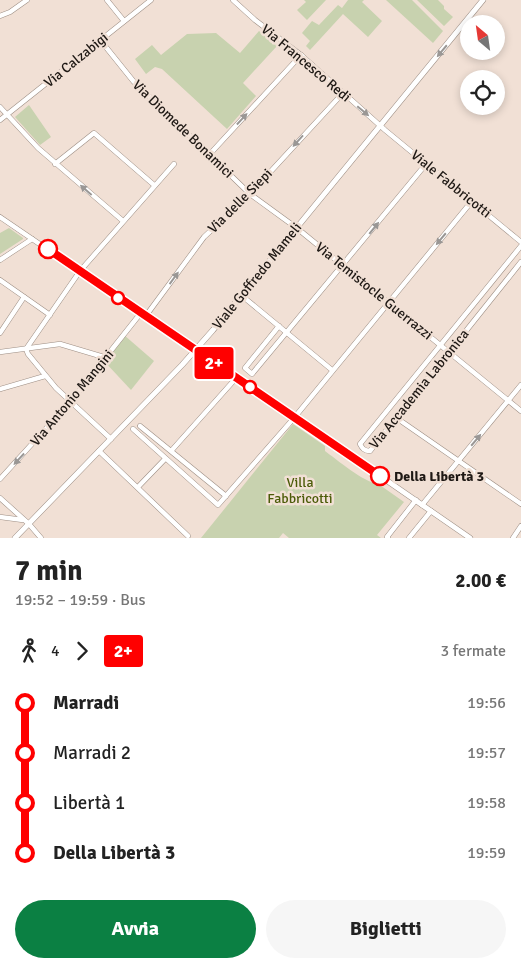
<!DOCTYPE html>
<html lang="it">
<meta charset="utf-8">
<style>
:root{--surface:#fff;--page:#f6f6f6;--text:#222;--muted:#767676;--accent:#0b8043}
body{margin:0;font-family:Signika,sans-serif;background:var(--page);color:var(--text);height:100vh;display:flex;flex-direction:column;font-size:19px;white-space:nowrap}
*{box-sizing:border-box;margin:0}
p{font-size:16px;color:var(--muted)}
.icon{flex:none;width:28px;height:28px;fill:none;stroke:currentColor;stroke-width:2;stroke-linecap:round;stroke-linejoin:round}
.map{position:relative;height:538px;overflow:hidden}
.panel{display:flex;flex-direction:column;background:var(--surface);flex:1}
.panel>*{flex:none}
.badge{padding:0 10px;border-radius:4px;font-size:18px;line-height:32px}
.needle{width:32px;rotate:331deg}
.controls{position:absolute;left:460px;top:15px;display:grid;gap:10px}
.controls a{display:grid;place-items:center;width:45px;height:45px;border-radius:50%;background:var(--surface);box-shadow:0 2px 8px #0003;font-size:25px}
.map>.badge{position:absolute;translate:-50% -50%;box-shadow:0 0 0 2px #fff}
.legs{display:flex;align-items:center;gap:8px;height:55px;padding:0 15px;font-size:16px}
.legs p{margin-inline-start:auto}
.overview{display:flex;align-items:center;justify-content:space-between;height:85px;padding:0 15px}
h1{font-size:28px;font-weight:700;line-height:38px}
.action{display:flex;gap:10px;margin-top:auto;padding:10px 15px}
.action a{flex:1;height:58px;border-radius:30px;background:var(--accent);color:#fff;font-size:20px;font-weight:700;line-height:58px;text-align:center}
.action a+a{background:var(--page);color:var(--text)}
ul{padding:0 15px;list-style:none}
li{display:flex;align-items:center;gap:18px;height:50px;font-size:19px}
li i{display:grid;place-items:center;width:8px;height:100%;margin:0 6px;background:currentColor}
li i::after{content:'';width:12px;height:12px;margin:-6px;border:4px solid;border-radius:50%;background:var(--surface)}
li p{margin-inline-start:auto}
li:first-child i{background:linear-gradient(#0000 50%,currentColor 0)}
li:last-child i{background:linear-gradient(currentColor 50%,#0000 0)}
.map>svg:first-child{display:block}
.green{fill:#c8d2af}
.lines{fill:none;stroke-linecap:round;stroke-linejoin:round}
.minor-casing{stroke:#9d8e84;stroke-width:5.5}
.tertiary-casing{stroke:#9d8e84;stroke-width:6}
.minor{stroke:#fff;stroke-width:4.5}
.tertiary{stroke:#fff;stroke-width:5}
.oneway{fill:#9a9795}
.line-1-casing{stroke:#fff;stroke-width:11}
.line-1{stroke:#f00;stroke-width:8}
.stop-1-dot{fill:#fff;stroke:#f00;stroke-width:2.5}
.labels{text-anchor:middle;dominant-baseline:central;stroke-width:5;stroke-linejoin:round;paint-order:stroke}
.street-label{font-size:14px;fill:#1e1814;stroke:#f1e0d5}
.stop-label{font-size:14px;font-weight:bold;fill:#1e1814;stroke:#f1e0d5;text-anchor:start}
.park-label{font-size:14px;fill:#4b5b08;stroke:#f1e0d5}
</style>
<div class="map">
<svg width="521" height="538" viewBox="0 0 521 538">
<rect width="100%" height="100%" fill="#f1e0d5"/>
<g class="green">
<path d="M 304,0 L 326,0 L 307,20 L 297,10 L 306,2 Z"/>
<path d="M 348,0 L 364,0 L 362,2 L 382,21 L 368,37 L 343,14 L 310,50 L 306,46 L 310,41 L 302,33 L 312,21 L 319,25 L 338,5 L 342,8 Z"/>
<path d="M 386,0 L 412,0 L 443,31 L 433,43 Z"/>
<path d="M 417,0 L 438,0 L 444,6 L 444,9 L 453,17 L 444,26 Z"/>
<path d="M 259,31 L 277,46 L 243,83 L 256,96 L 227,129 L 162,69 L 155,67 L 146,74 L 135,59 L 152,45 L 161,55 L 187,34 L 216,33 L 240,53 Z"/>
<path d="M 29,105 L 51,137 L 40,145 L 15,117 Z"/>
<path d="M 9,228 L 23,238 L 23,239 L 0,254 L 0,233 Z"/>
<path d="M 124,335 L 154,361 L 131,390 L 104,361 Z"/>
<path d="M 293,424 L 325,446 L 325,451 C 336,459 366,484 377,483 L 404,502 L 377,535 L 381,538 L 289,538 L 283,533 L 279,538 L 201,538 Z"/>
</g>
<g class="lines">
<g class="minor-casing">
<g id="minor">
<path d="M 107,0 L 124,21"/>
<path d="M 233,0 L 255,20 L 301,55 L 385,130 L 521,242"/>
<path d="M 0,16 L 10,12 L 27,0"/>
<path d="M 101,41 L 134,82 L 250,194 L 298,229 L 521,411"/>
<path d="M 0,107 L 38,148 L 123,221"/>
<path d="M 0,120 L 151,0"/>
<path d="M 209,155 L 301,55"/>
<path d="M 55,164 L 94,133 L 154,185"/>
<path d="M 0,217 L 195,350"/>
<path d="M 521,246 L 360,444 C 362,448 364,451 370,451 L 521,262"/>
<path d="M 0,260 L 32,239"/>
<path d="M 0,280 L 50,315"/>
<path d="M 241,295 L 332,370"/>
<path d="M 145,317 L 204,237 L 250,194 L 343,93"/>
<path d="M 279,326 L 245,368 L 252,374 L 426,164"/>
<path d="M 0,333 L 24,297"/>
<path d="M 26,349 L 80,271 L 174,164"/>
<path d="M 26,349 L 28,354 L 56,388 L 111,439"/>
<path d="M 0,352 L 60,344 L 107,358"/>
<path d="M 0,389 L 45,376"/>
<path d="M 398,419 L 521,504"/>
<path d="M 140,426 L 226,496"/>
<path d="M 133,429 L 218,505 L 294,418 L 472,201"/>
<path d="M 172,450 L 237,377"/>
<path d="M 99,451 L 188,536"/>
<path d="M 0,479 L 71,401 L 140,314"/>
<path d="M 138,487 L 165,459"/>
<path d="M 0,498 L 29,524 L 41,538"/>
<path d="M 422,505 L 521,385"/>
<path d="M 0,517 L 23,520"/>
<path d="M 388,538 L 387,537 L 416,500"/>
<path d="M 409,538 L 431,511"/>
<path d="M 513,538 L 521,526"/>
</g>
</g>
<g class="tertiary-casing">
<g id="tertiary">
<path d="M 195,350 L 237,377 L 470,538"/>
<path d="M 15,538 L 182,365 L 213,330 L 483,0"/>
</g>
</g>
<use href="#minor" class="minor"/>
<use href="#tertiary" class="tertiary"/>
</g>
<defs><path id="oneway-solid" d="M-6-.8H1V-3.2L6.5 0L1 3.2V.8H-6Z" transform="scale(1.25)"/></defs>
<g class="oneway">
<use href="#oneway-solid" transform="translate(442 51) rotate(130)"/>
<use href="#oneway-solid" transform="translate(363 111) rotate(40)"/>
<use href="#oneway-solid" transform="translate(242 119) rotate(-47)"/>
<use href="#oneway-solid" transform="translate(298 141) rotate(132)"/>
<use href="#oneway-solid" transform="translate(86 190) rotate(-139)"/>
<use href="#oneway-solid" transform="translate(374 228) rotate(-51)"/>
<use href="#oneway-solid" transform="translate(441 239) rotate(130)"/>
<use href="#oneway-solid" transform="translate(174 278) rotate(-54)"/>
<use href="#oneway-solid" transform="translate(476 440) rotate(-50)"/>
<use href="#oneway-solid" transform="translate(19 459) rotate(133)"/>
</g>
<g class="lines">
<g class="line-1-casing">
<path id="line-1" d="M 48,249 L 380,476"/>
</g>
<use href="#line-1" class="line-1"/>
</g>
<g class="stop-1-dot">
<circle cx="48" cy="249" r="9"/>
<circle cx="118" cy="298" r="6"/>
<circle cx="250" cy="387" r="6"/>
<circle cx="380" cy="476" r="9"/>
</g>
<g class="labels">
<g class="street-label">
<text transform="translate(76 60) rotate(-39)">Via Calzabigi</text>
<text transform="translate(306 63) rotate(40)">Via Francesco Redi</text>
<text transform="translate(183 129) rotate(44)">Via Diomede Bonamici</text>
<text transform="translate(451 184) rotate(39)">Viale Fabbricotti</text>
<text transform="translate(240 201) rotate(-45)">Via delle Siepi</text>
<text transform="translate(257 276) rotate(-51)">Viale Goffredo Mameli</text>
<text transform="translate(374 291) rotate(39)">Via Temistocle Guerrazzi</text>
<text transform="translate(419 389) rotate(-51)">Via Accademia Labronica</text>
<text transform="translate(72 398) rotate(-50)">Via Antonio Mangini</text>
</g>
<g class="stop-label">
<text x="394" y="476">Della Libertà 3</text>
</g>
<g class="park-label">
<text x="300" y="482">Villa<tspan x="300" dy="16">Fabbricotti</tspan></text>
</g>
</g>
</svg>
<div class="controls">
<a><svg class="needle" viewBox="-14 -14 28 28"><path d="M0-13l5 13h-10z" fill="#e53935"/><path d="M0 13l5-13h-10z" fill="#767676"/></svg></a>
<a><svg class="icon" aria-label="locate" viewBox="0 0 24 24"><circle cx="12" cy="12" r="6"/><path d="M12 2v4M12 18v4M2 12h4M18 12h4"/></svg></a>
</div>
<b class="badge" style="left:214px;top:363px;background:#f00;color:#fff">2+</b>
</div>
<section class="panel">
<div class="overview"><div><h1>7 min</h1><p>19:52 – 19:59 · Bus</p></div><b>2.00 €</b></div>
<div class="legs"><svg class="icon" aria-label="walk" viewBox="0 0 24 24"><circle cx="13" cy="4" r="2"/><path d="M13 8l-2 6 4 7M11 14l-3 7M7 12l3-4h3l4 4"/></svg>4<svg class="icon" aria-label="forward" viewBox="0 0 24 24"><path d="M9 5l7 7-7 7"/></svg><b class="badge" style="background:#f00;color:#fff">2+</b><p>3 fermate</p></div>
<ul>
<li><i style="color:#f00"></i><b>Marradi</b><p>19:56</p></li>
<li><i style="color:#f00"></i><span>Marradi 2</span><p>19:57</p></li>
<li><i style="color:#f00"></i><span>Libertà 1</span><p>19:58</p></li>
<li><i style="color:#f00"></i><b>Della Libertà 3</b><p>19:59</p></li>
</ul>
<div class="action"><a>Avvia</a><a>Biglietti</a></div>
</section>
